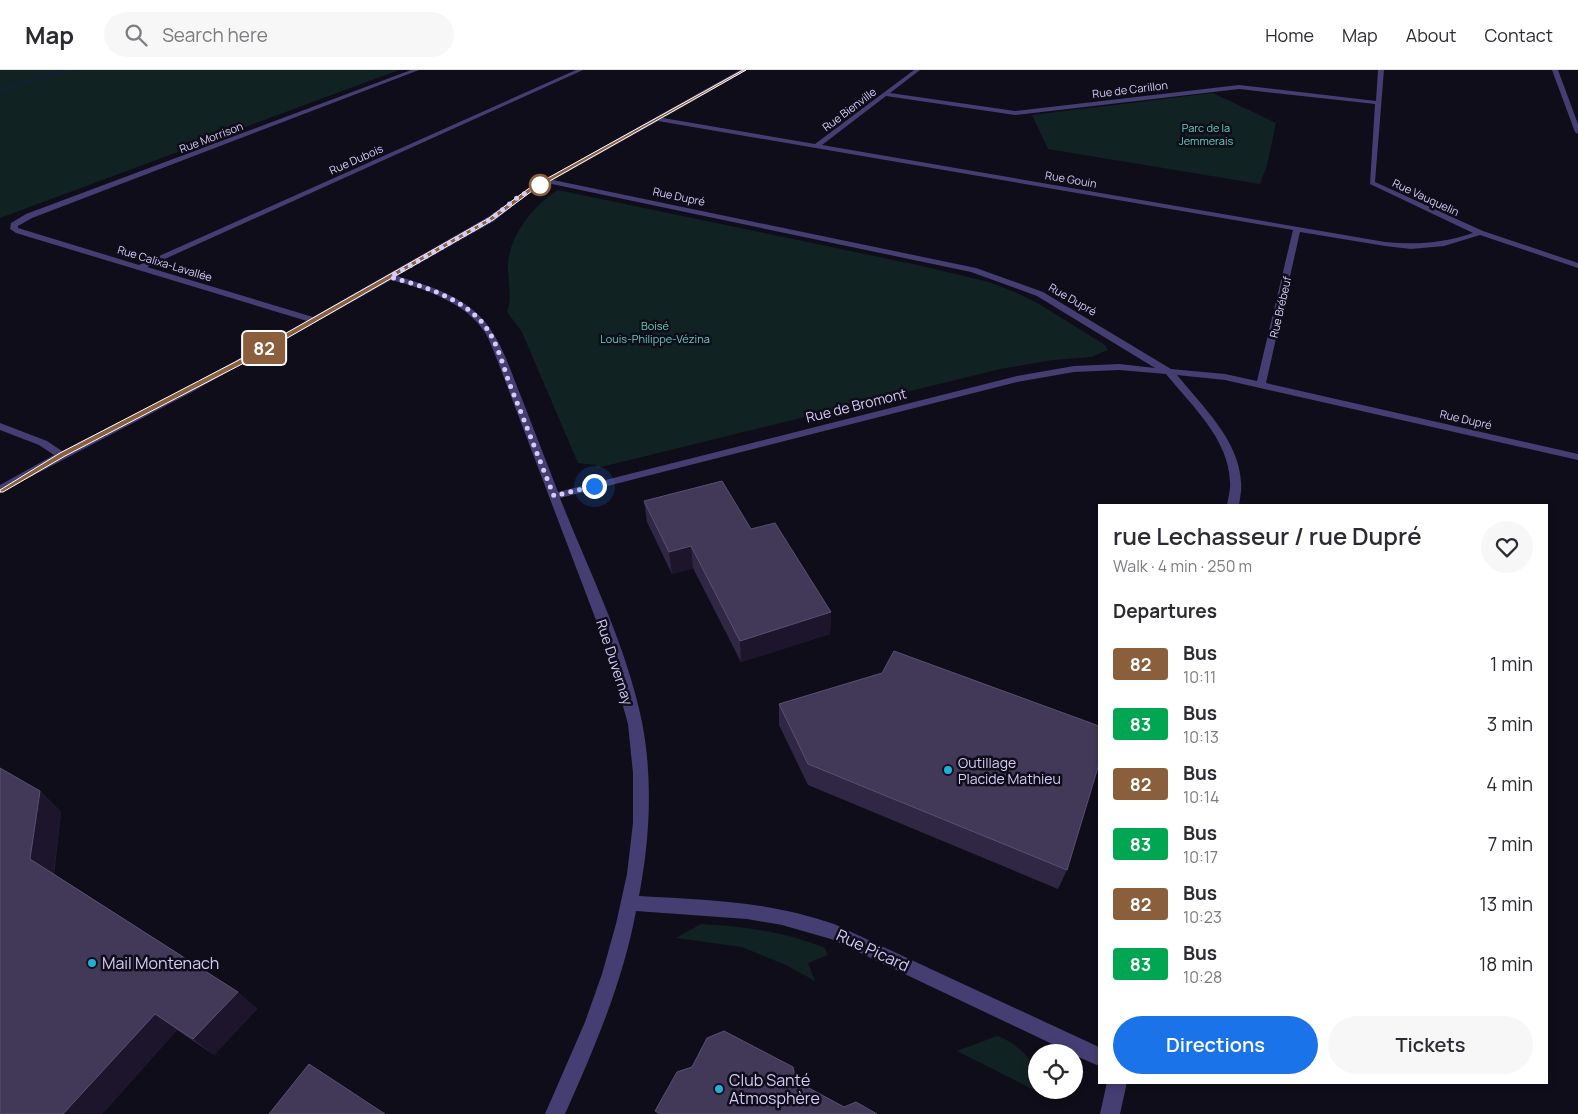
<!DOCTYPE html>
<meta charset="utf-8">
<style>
:root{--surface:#fff;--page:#f7f7f7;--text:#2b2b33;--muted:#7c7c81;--line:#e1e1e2;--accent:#1a73e8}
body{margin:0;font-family:Manrope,sans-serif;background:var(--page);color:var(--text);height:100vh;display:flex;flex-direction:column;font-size:19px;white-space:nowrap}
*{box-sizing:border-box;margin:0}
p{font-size:16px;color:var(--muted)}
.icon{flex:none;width:28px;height:28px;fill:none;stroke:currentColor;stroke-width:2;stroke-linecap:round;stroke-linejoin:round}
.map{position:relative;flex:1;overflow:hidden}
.sheet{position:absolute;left:1098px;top:434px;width:450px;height:580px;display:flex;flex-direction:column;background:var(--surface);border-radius:0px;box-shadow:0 2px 8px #0003}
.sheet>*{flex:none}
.badge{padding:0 10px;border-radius:4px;font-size:18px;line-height:32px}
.controls{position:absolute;left:1028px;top:974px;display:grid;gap:10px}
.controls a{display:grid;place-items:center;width:55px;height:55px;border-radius:50%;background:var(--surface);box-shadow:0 2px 8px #0003;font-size:25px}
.you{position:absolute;width:25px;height:25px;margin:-12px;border:4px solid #fff;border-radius:50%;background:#1a73e8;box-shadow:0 0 0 8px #1a73e833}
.map>.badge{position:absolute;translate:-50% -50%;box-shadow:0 0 0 2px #fff}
h2{padding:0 15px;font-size:19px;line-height:45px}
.round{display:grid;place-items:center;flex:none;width:52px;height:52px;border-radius:26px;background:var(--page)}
.headline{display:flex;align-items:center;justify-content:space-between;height:85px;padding:0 15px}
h1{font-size:24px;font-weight:600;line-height:38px}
.cta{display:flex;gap:10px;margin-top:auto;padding:10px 15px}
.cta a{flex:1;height:58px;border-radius:30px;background:var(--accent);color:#fff;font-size:20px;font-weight:600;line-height:58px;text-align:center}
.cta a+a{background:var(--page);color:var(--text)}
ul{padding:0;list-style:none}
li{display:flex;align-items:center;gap:15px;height:60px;padding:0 15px}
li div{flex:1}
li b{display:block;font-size:19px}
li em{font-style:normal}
li .badge{min-width:55px;font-weight:700;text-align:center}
header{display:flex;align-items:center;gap:30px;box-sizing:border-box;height:70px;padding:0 25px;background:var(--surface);border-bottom:1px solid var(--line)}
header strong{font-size:24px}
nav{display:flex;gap:28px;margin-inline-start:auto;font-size:18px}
.search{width:350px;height:45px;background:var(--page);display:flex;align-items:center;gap:12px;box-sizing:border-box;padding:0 18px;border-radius:28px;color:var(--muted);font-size:19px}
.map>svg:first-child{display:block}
.green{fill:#112223}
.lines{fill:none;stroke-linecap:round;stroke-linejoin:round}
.stream{fill:#13203d;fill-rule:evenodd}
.minor{fill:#443e73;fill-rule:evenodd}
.wall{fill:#302745}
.shaded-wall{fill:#1c152c}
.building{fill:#423959;stroke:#595072}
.line{fill:#8b5e3c;stroke:#fff}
.walk{stroke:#d5ccf8;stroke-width:5;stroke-dasharray:0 9}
.stop-dot{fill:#fff;stroke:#8b5e3c;stroke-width:2.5}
.poi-dot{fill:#1cb2d5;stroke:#100d1a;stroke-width:2}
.labels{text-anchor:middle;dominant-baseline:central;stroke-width:5;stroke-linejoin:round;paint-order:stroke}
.far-street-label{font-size:11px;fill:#d5ccf8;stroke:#100d1a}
.far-park-label{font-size:11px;fill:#63cdbc;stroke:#100d1a}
.street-label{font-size:14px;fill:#d5ccf8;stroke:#100d1a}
.poi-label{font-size:14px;fill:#d5ccf8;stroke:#100d1a;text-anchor:start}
.near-street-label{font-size:16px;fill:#d5ccf8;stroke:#100d1a}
.near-poi-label{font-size:16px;fill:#d5ccf8;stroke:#100d1a;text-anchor:start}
</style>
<header>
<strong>Map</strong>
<div class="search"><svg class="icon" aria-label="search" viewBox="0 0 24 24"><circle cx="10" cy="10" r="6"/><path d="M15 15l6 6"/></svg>Search here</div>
<nav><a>Home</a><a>Map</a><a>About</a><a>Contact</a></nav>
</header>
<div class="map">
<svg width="1578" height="1044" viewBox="0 0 1578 1044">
<rect width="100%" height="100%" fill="#100d1a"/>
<g class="green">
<path d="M 0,0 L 399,0 L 0,148 Z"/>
<path d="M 1213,23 L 1276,53 L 1267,95 L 1260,114 L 1048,79 L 1032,45 Z"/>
<path d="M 558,120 L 922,196 L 989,212 L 1017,223 L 1039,234 L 1105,275 L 1108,280 L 1091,287 L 1053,290 L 1000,299 L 597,398 L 596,395 L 578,393 L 522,262 L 507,242 C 513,227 507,209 508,192 C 512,162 534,135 558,120 Z"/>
<path d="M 701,854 C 744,856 785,862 825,878 L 828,885 L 808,893 L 815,911 L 786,895 L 742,877 L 676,868 Z"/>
<path d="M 997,966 C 1012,970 1034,989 1036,1004 C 1037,1009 1036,1015 1036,1020 L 1047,1020 L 1054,1030 L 957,981 Z"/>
</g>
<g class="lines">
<path class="stream" d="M 65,0 L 71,0 L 0,21 L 0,19 Z"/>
<g class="minor">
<path d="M 411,0 L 419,0 L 32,148 L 18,156 L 18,158 L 139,195 L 576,0 L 583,0 L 147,197 L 313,247 L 488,147 L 528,119 L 740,0 L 747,0 L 663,48 L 815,74 L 914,0 L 920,0 L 890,23 L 1015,41 L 1239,15 L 1376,31 L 1378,0 L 1384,0 L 1375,112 L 1483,161 L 1578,193 L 1578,198 L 1480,165 L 1444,176 L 1411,179 L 1385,176 L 1300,162 L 1266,313 L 1578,384 L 1578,390 L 1225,310 L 1177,305 C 1202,336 1239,370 1241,412 C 1242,419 1240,428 1239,435 L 1227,435 C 1228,428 1231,419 1230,412 C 1229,369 1191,335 1166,304 L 1119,300 L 1074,302 L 1017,312 L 560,428 C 589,502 626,574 642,652 C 653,709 650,769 639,826 C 708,830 767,831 834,854 L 1099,977 L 1099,996 L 1074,985 L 1074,982 L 1069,982 L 831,869 L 782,855 L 747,849 L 636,841 C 623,912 594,979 565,1044 L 545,1044 L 585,952 L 602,904 L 616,854 L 627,804 L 633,753 L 633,703 L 628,654 L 607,579 L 498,292 C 494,283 491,273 486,264 C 466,232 425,219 391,210 L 192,322 L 0,423 L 0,415 L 54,385 L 39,375 L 0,360 L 0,353 L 47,371 L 62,381 L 186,318 L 307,251 L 16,163 L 10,159 L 11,153 L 26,144 ZM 1239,19 L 1375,34 L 1370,114 L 1473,163 C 1444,173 1416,175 1385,172 L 822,75 L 886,26 L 1015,45 ZM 658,51 L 1293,160 L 1257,311 L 1225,304 L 1171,299 L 1043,222 L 976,198 L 553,110 ZM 547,113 L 971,202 L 1037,226 L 1155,298 L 1119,294 L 1074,296 L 1017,306 L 558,422 C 546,391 534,360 522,329 C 509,298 500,262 473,240 C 451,222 423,214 397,206 L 494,151 L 532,121 Z"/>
<path d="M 1552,0 L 1558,0 L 1578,54 L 1578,64 L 1575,62 Z"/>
<path d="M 1107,1012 L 1127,1012 L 1120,1044 L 1100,1044 Z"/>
</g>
</g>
<g class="wall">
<path d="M 644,431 L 751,459 L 831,542 L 830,564 L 741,592 L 693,498 L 672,504 L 647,452 Z"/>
<path d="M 779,634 L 1067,800 L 1058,819 L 808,715 L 779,655 Z"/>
<path d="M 40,721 L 61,742 L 54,804 L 238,922 L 257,939 L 214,985 L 177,960 L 102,1044 L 0,1044 Z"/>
</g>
<g class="shaded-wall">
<path d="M 691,476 L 693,498 L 672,504 L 669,482 Z"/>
<path d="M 831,542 L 830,564 L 741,592 L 740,571 Z"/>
<path d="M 40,721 L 61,742 L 53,808 L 30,789 Z"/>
<path d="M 238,922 L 257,939 L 214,985 L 193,969 Z"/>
<path d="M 155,944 L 177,960 L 102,1044 L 63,1044 Z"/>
</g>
<g class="building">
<path d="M 722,411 L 751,459 L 775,453 L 831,542 L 740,571 L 691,476 L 669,482 L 644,431 Z"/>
<path d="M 894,581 L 1099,656 L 1099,694 L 1067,800 L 808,694 L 779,634 L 882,603 Z"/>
<path d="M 0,698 L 40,721 L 30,789 L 238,922 L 193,969 L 155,944 L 63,1044 L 0,1044 Z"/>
<path d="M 724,961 L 793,997 L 796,1011 L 844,1037 L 856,1032 L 877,1044 L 660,1044 L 655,1041 L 677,1002 L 692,997 L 707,968 Z"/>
<path d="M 309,994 L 385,1044 L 269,1044 Z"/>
</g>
<path class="line" d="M 743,0 L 746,0 L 532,121 L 493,150 L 242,294 L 65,386 L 3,422 L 0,422 L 0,420 L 60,383 L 237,291 L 489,148 L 528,119 Z"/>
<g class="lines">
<path class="walk" d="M 540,115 L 517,128 L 491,149 L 390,207 C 421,216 455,225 479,249 C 496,266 502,293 510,315 C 525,352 539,389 554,426 L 594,416"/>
</g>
<circle class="stop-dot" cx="540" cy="115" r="10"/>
<g class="poi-dot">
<circle cx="948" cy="700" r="5"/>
<circle cx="92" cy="893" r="5"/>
<circle cx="719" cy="1019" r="5"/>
</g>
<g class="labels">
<g class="far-street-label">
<text transform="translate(1130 19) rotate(-7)">Rue de Carillon</text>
<text transform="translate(849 39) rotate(-37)">Rue Bienville</text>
<text transform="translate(211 67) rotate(-21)">Rue Morrison</text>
<text transform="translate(356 89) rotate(-24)">Rue Dubois</text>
<text transform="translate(1071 109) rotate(10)">Rue Gouin</text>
<text transform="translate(679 126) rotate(12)">Rue Dupré</text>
<text transform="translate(1426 127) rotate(25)">Rue Vauquelin</text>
<text transform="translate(165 193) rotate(17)">Rue Calixa-Lavallée</text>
<text transform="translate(1073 229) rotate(30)">Rue Dupré</text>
<text transform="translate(1280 237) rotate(-77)">Rue Brébeuf</text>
<text transform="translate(1466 349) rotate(13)">Rue Dupré</text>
</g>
<g class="far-park-label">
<text x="1206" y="57">Parc de la<tspan x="1206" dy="13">Jemmerais</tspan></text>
<text x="655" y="255">Boisé<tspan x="655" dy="13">Louis-Philippe-Vézina</tspan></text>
</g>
<g class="street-label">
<text transform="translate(856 335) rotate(-14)">Rue de Bromont</text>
<text transform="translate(615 592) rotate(72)">Rue Duvernay</text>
</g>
<g class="poi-label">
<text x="958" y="692">Outillage<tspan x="958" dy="16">Placide Mathieu</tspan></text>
</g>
<g class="near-street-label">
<text transform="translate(873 880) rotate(25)">Rue Picard</text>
</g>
<g class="near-poi-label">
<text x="102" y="893">Mail Montenach</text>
<text x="729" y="1010">Club Santé<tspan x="729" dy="18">Atmosphère</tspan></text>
</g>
</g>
</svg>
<div class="controls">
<a><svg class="icon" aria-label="locate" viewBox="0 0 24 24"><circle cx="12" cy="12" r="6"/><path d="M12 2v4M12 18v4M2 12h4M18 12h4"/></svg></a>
</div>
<div class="you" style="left:594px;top:416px"></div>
<b class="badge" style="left:264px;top:278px;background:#8b5e3c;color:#fff">82</b>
<section class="sheet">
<div class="headline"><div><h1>rue Lechasseur / rue Dupré</h1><p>Walk · 4 min · 250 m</p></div><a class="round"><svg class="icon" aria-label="heart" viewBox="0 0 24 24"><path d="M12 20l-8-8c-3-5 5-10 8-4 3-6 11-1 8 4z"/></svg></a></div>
<h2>Departures</h2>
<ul>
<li><span class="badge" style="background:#8b5e3c;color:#fff">82</span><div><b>Bus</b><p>10:11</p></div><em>1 min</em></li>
<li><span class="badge" style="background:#00a651;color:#fff">83</span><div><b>Bus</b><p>10:13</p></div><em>3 min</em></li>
<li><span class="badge" style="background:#8b5e3c;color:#fff">82</span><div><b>Bus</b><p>10:14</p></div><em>4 min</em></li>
<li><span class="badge" style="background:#00a651;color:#fff">83</span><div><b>Bus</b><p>10:17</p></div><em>7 min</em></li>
<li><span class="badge" style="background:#8b5e3c;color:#fff">82</span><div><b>Bus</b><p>10:23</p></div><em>13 min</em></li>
<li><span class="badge" style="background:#00a651;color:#fff">83</span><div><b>Bus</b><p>10:28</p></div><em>18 min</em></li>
</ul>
<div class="cta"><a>Directions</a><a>Tickets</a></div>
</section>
</div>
